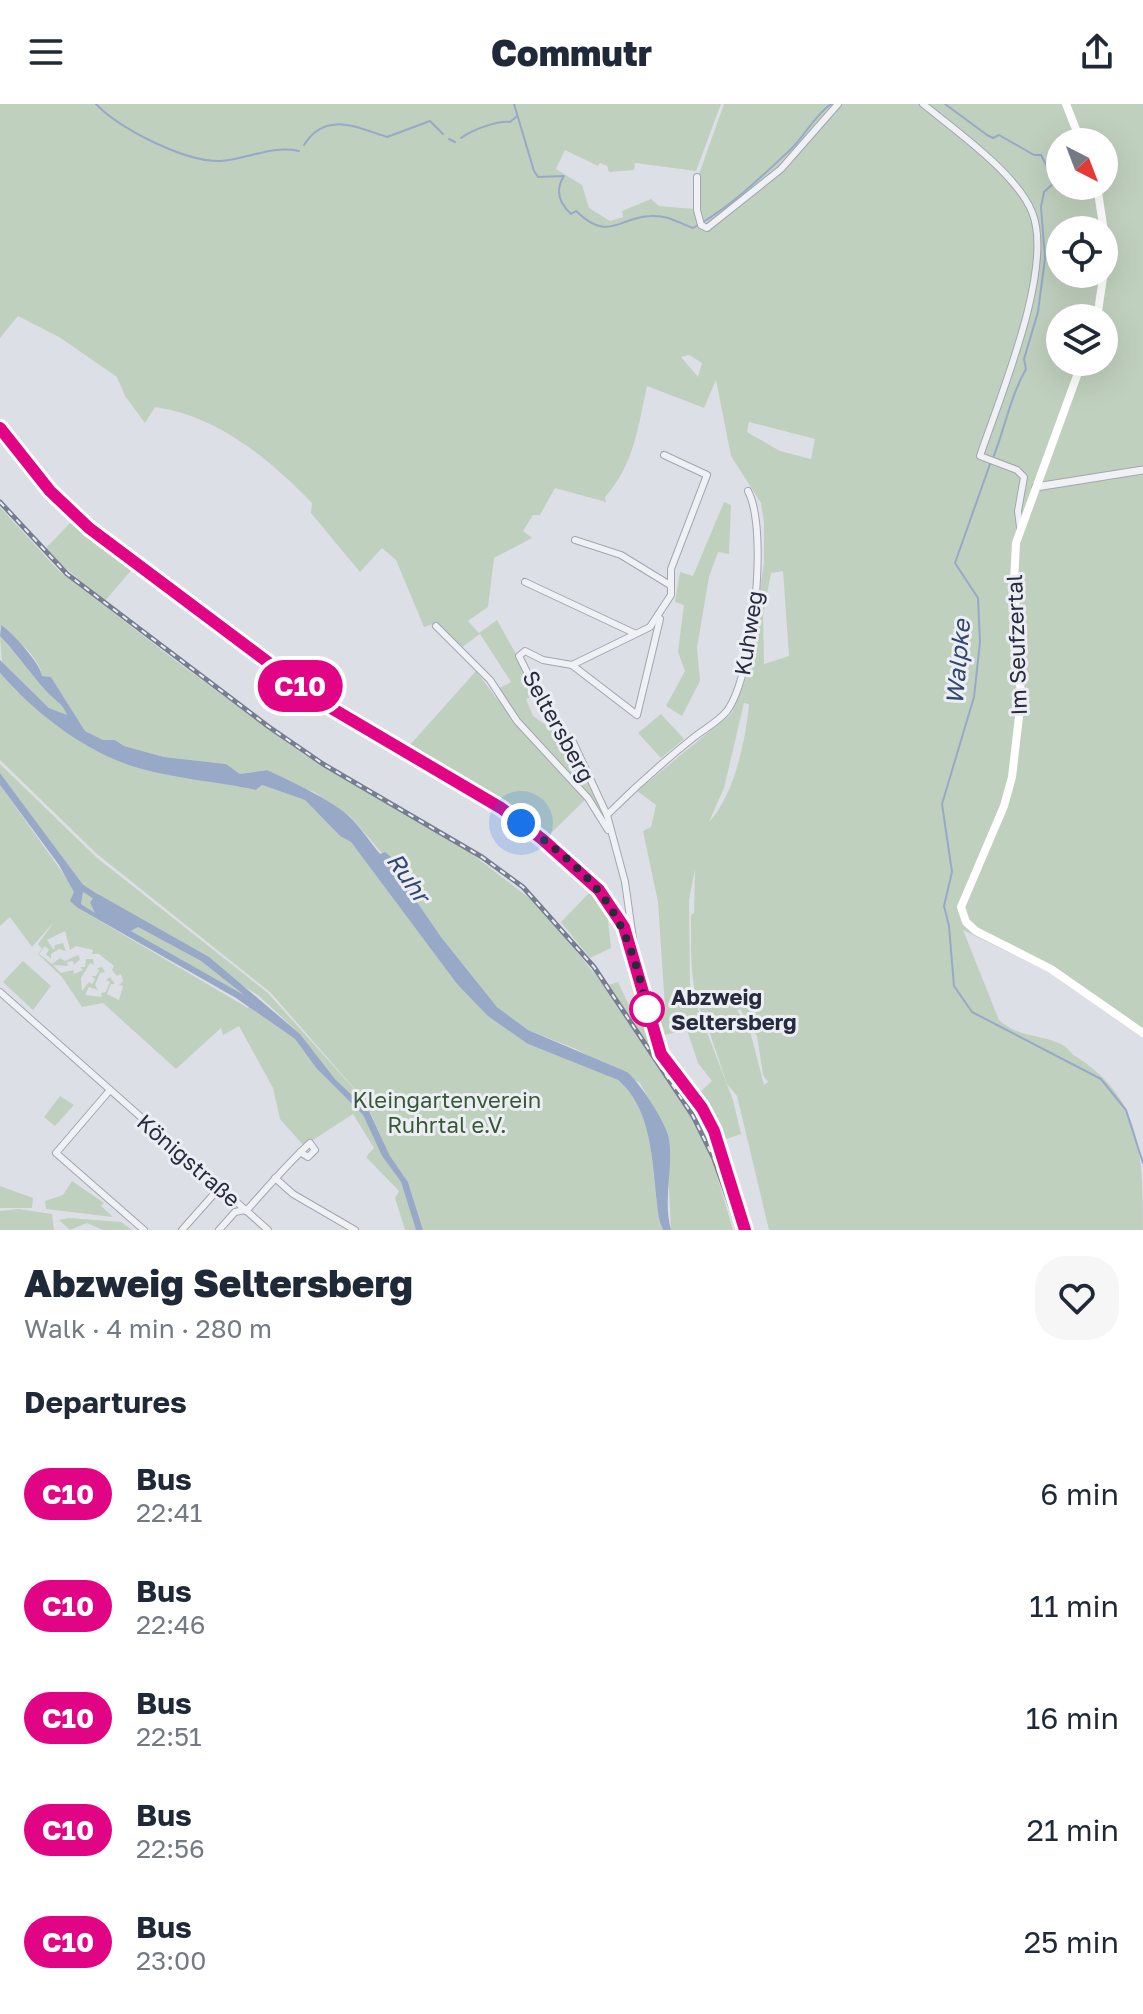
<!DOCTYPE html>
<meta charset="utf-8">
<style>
:root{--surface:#fff;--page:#f6f6f7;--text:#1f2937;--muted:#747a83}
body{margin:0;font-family:"Golos Text",sans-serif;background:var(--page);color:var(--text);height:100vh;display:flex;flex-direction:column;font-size:30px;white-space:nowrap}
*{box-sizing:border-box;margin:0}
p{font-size:26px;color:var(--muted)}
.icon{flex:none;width:44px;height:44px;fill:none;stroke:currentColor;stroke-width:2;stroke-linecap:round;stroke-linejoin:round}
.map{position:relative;height:1126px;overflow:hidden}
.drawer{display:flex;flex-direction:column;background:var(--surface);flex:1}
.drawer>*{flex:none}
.badge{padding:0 16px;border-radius:26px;font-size:28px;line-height:52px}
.needle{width:52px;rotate:138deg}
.controls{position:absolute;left:1046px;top:24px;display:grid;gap:16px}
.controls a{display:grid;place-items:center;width:72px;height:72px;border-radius:50%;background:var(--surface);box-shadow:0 8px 32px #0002;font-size:40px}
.you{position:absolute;width:40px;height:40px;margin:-20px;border:6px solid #fff;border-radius:50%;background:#1a73e8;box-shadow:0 0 0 12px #1a73e833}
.map>.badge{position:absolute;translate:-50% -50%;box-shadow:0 0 0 4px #fff}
h2{padding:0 24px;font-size:30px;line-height:72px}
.round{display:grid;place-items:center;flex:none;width:84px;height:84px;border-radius:32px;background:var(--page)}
.overview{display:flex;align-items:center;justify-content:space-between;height:136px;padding:0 24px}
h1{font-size:38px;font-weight:800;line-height:60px}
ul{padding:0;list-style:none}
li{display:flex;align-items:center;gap:24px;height:112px;padding:0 24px}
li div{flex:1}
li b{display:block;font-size:30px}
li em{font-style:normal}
li .badge{min-width:88px;font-weight:700;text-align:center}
header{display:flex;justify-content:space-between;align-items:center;height:104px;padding:0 24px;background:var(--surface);font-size:36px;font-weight:800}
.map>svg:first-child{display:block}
.green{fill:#c0d0be;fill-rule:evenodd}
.water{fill:#97a9c7;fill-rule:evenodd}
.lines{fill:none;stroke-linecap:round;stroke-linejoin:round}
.stream{stroke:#97a9c7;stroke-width:2}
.canal{stroke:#97a9c7;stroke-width:6}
.minor-casing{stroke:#a2a6b0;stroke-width:8}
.tertiary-casing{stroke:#a2a6b0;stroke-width:9}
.minor{stroke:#eff1f5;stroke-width:6}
.tertiary{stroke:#eff1f5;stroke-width:7}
.secondary{stroke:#fff;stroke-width:8}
.rail-casing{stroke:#767d90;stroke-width:5}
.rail{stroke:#eceef4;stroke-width:2;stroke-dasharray:6;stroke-linecap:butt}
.line-casing{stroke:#fff;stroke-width:18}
.line{stroke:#e10585;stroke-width:12}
.walk{stroke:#262c3d;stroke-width:8;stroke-dasharray:0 14.4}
.stop-dot{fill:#fff;stroke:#e10585;stroke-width:4}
.labels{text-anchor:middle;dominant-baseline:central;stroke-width:6;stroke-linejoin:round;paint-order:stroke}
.street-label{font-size:22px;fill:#262c3d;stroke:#eceef4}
.stop-label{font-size:22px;font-weight:bold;fill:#262c3d;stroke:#eceef4;text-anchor:start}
.park-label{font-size:22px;fill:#375834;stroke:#eceef4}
.water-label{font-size:24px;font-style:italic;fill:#314770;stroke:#eceef4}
</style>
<header><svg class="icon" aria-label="menu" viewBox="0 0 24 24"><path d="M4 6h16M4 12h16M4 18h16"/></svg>Commutr<svg class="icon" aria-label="share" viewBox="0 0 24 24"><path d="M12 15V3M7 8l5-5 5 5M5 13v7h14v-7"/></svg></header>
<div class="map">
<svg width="1143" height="1126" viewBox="0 0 1143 1126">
<rect width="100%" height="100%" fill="#dddfe6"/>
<g class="green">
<path d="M 0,0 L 721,0 L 696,67 L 635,59 L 634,66 L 609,68 L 607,62 L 600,59 L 598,62 L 565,46 L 556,65 L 582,81 L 589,104 L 610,117 L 623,113 L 622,107 L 651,95 L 659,102 L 694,105 L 698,123 L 705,126 L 695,92 L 699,70 L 724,0 L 1143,0 L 1143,933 L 1053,870 L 963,826 L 999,916 C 1017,933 1040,930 1061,940 C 1068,943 1069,948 1075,952 C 1143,994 1143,1053 1143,1126 L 769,1126 L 737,992 L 727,980 L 709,927 L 711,925 L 707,924 C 689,884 691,854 691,811 L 694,809 L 695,765 L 689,796 L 690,884 L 733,996 L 741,1030 L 724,1036 L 699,989 L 712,977 L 698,959 L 687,926 L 660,932 L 654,909 L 665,903 L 658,798 L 643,727 L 651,723 L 656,701 L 637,687 L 732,609 L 747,572 L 764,459 L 764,418 L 761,399 L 731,352 L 716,276 L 704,304 L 647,282 C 638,323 634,361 605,393 L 606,398 L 555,384 L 540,411 L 533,411 L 523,427 L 532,434 L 494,454 L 488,503 L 468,517 L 479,529 L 497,516 L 538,590 L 526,595 L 533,612 L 570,638 L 604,714 L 522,620 L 498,585 L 511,578 L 480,530 L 461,544 L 436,519 L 424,523 L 396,456 L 382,444 L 360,468 L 311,409 L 312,399 C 269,355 218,312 155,303 L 145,319 L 125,292 L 117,273 L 59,233 L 18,212 L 0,234 ZM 1060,38 L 1104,38 L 1104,82 L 1060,82 ZM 1060,126 L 1104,126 L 1104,170 L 1060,170 ZM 1060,214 L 1104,214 L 1104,258 L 1060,258 ZM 689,251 L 702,259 L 698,273 L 681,253 ZM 749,318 L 815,335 L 811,355 L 780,347 L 747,328 ZM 783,467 L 789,552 L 764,560 L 763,512 L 771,469 ZM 744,599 L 749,600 C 746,635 734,692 709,718 L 724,684 ZM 740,905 L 757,932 L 763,971 L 768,978 L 764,981 L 750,927 L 737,906 Z"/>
<path d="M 724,398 L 731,401 L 729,450 L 718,448 L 709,473 L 697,544 L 700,577 L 682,612 L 666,602 L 685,567 L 678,548 L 684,501 L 675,498 L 680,468 L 693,472 Z"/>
<path d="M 0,403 L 59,467 L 176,557 L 304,651 L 464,744 L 537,800 L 604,881 L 694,1018 L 713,1058 L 733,1126 L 671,1126 L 666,1027 L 640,979 L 576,945 L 528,926 L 497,903 L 441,833 L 391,760 L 351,713 L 314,688 L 280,676 L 267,666 L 240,670 L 226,660 L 164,653 L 124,642 L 115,636 L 103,636 L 85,627 L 51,573 L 42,572 C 41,555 12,530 0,522 Z"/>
<path d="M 74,415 L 133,464 L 105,497 L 44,446 Z"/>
<path d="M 0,532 L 43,584 L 64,602 L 68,612 L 49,604 L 2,558 Z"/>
<path d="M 476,567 L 521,627 L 587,694 L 544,736 L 464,676 L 408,643 Z"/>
<path d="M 0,569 L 17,588 L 135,663 L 256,686 L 262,681 L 305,696 L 340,732 L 351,738 L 457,880 L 528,940 L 618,976 C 661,1012 648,1078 663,1126 L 423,1126 L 408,1078 L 390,1052 L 369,1006 L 335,975 L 300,930 L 259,892 L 250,904 L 295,935 L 317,965 L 363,1011 L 382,1052 L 401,1078 L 416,1126 L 405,1126 L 395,1094 L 399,1087 L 366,1053 L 374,1044 L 353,1010 L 304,1042 L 280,1015 L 273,984 L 239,922 L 223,931 L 221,924 L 176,965 L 103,899 L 82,903 L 62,873 L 38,850 L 42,845 L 38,840 L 54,818 L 32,843 L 10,813 L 0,822 L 0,681 L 80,793 L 84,782 L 0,669 L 0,660 L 96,753 L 268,889 L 373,1006 L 271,889 L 97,750 L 0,656 ZM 97,789 L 103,794 L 259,892 L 248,904 L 78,804 L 81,800 L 95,809 L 90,799 ZM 65,827 L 70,846 L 76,842 L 93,846 L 92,850 L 99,850 L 114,862 L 112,866 L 117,872 L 121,870 L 123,877 L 119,881 L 123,882 L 119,896 L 107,890 L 111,880 L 115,880 L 110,873 L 106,876 L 110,878 L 106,888 L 101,889 L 102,893 L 85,891 L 89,883 L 98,886 L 95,881 L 100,869 L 105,868 L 102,863 L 97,864 L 99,866 L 96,872 L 91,872 L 95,875 L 92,880 L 89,878 L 82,887 L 81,874 L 90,859 L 94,861 L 93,855 L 86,855 L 85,863 L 80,863 L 83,866 L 74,870 L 73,866 L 61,869 L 53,861 L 68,862 L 67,858 L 73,857 L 74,861 L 80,855 L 78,851 L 65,857 L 60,854 L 52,860 L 39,850 L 45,842 L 49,846 L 46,850 L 51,855 L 51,850 L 59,845 L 66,847 L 63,839 L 55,841 L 54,846 L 47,836 Z"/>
<path d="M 661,610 L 684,635 L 661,654 L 638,629 Z"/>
<path d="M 594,784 L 614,812 L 608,816 L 611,844 L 590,854 L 561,818 Z"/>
<path d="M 138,823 L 201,857 L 244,891 L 131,827 Z"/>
<path d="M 23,857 L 51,882 L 33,906 L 3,878 Z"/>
<path d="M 618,878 L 633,910 L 641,907 L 637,891 L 641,892 L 655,951 L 608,881 Z"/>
<path d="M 60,992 L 74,1001 L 55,1022 L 44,1013 Z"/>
<path d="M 72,1077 L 104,1099 L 101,1102 L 113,1113 L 46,1105 L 45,1097 L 63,1091 Z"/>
<path d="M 0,1082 L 33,1094 L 32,1104 L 0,1104 Z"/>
<path d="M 18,1105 L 52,1110 L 54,1126 L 0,1126 L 0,1107 Z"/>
<path d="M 69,1114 L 121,1118 L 132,1126 L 103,1126 L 87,1119 L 70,1126 L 59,1116 Z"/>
</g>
<g class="water">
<path d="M 1,521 C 11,527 41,560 42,572 L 51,573 L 85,627 L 103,636 L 115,636 L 124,642 L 164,653 L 226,660 L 240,670 L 267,666 C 288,676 333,696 352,715 C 362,726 371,739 380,750 L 385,748 L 391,753 L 391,760 L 441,833 L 497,903 L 528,926 L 627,968 C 640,979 664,1016 668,1031 C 675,1059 662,1094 671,1126 L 663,1126 L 660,1118 C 651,1072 657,1009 618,976 L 528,940 L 488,912 L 457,880 L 351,738 L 340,732 L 305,696 L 262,681 L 256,686 C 219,678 171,674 135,663 C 84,647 35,609 0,569 L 0,556 L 49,604 L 67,611 C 63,599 54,596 46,587 C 30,569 16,549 0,532 Z"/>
<path d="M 0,669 L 84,782 L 81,800 L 95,809 L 90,799 L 96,789 L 209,853 L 300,930 L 335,975 L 369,1007 L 390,1052 L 408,1078 L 423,1126 L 416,1126 L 401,1078 L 382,1052 L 363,1011 L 317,965 L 295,935 L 236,894 L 78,804 L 70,797 L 74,788 L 59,761 L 0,681 ZM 138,823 L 201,857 L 244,891 L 131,827 Z"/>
</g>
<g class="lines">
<g class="stream">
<path d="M 96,0 C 120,25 185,58 220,57 C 248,55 271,41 299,47"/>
<path d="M 514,0 L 534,67 L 538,73 L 564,72 C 555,86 559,99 571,110 L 576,107 C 609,139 618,113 651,112 C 669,111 678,119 693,124 L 698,121"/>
<path d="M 945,0 L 987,31 L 993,34 L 999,31 L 1034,51 L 1041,51 L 1055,78 L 1044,88 L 1041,103 L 1045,154 L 1038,208 L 1024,255 L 1026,265 C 1010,293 1005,324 993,354"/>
<path d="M 461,34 C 473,25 500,16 510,18 L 516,13"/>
<path d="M 449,35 L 455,38"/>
<path d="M 304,41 C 325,7 356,23 387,33 L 430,17 L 443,30"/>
<path d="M 703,118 C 736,98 762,72 790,46 C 805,32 813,13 831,0"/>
<path d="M 990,360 L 955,459 L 978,494 L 980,538 L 974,593 L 942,700 L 952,768 L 944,802 L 949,822 L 954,882 L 972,908 L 1101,975 L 1126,1006 L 1143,1059"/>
</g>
<path class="canal" d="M 78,781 L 101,796"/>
<g class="minor-casing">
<g id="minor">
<path d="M 923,0 C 955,26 1017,70 1032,108 C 1055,163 999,295 980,352 L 1017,366 L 1024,373 L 1018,407 L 1020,423"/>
<path d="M 697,73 L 697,106 L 701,121 L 707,124 L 781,65 L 838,0"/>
<path d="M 575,436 L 621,451 L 670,481"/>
<path d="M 525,478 L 634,529"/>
<path d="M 436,522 L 490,576 L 517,617 L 588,694 L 608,726"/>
<path d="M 572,561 L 637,611 L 660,515"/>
<path d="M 607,711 C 634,684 663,658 693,634 C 704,625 718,618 727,607 C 753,572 769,426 748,387"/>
<path d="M 636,856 L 625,778 L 607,711 L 573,638 L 551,616 L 519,552 L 525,547 L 543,556 L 572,561 L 650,523 L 671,491 L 671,465 L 707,371 L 664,351"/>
<path d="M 0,888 L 268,1126"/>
<path d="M 110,986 L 56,1049 L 144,1126"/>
<path d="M 275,1074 L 293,1090 L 355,1126"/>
<path d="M 246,1107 C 267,1084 287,1060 310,1039 L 315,1046 L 308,1053 L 300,1048"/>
<path d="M 182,1126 L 214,1090 L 225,1088"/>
<path d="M 219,1126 L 235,1108 L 245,1106"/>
</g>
</g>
<g class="tertiary-casing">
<path id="tertiary" d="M 1036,383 L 1143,366"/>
</g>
<use href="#minor" class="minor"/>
<use href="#tertiary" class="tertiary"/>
<g class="secondary">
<path d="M 1066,0 L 1081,38"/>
<path d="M 1097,82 L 1107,147 L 1097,214"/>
<path d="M 1082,258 L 1016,439 L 1014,478 L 1021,595 L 1012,673 L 1004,702 L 961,803 L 966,818 L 976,827 L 1051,865 L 1143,929"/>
<path d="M 0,324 L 50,387 L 89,424 L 321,598 L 501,704 L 544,736 L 599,786 L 624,823 L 658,944 L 702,1004 L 714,1027 L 745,1126"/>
</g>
<g class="rail-casing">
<path id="rail" d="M 0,398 L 67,470 L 269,623 L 323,660 L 482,753 L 523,783 L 594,863 L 693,1012 L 714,1055 L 739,1126"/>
</g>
<use href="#rail" class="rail"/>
</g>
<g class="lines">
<g class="line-casing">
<path id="line" d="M 0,324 L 50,387 L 89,424 L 321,598 L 501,704 L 542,735 L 599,786 L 624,823 L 661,950 L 702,1004 L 714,1027 L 745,1126"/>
</g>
<use href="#line" class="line"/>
<path class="walk" d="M 521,719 C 602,778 626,808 647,905"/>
</g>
<circle class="stop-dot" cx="647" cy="905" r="16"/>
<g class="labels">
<g class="street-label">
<text transform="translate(748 529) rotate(-81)">Kuhweg</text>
<text transform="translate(1016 541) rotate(-92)">Im Seufzertal</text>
<text transform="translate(559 622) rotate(61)">Seltersberg</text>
<text transform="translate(189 1056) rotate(41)">Königstraße</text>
</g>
<g class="stop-label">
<text x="671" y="892">Abzweig<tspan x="671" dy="25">Seltersberg</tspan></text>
</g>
<g class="park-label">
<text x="447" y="995">Kleingartenverein<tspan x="447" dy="25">Ruhrtal e.V.</tspan></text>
</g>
<g class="water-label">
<text transform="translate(957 558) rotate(-85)">Walpke</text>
<text transform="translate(409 773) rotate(55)">Ruhr</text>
</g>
</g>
</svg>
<div class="controls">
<a><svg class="needle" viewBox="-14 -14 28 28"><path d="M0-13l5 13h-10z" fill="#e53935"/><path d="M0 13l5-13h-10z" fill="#747a83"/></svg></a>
<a><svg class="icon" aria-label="locate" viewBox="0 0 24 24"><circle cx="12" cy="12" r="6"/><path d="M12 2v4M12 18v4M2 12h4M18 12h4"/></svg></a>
<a><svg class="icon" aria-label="layers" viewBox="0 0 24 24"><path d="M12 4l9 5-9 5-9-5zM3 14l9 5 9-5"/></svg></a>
</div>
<div class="you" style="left:521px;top:719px"></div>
<b class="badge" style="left:300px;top:582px;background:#e10585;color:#fff">C10</b>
</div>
<section class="drawer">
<div class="overview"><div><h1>Abzweig Seltersberg</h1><p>Walk · 4 min · 280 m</p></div><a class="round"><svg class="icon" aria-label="heart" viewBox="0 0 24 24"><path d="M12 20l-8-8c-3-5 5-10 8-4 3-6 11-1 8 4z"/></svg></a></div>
<h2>Departures</h2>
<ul>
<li><span class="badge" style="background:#e10585;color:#fff">C10</span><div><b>Bus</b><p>22:41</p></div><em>6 min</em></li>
<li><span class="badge" style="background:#e10585;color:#fff">C10</span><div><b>Bus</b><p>22:46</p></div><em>11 min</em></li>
<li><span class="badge" style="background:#e10585;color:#fff">C10</span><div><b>Bus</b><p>22:51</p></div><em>16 min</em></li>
<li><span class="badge" style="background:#e10585;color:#fff">C10</span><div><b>Bus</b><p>22:56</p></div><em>21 min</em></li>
<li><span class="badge" style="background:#e10585;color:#fff">C10</span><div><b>Bus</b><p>23:00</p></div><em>25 min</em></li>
</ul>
</section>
